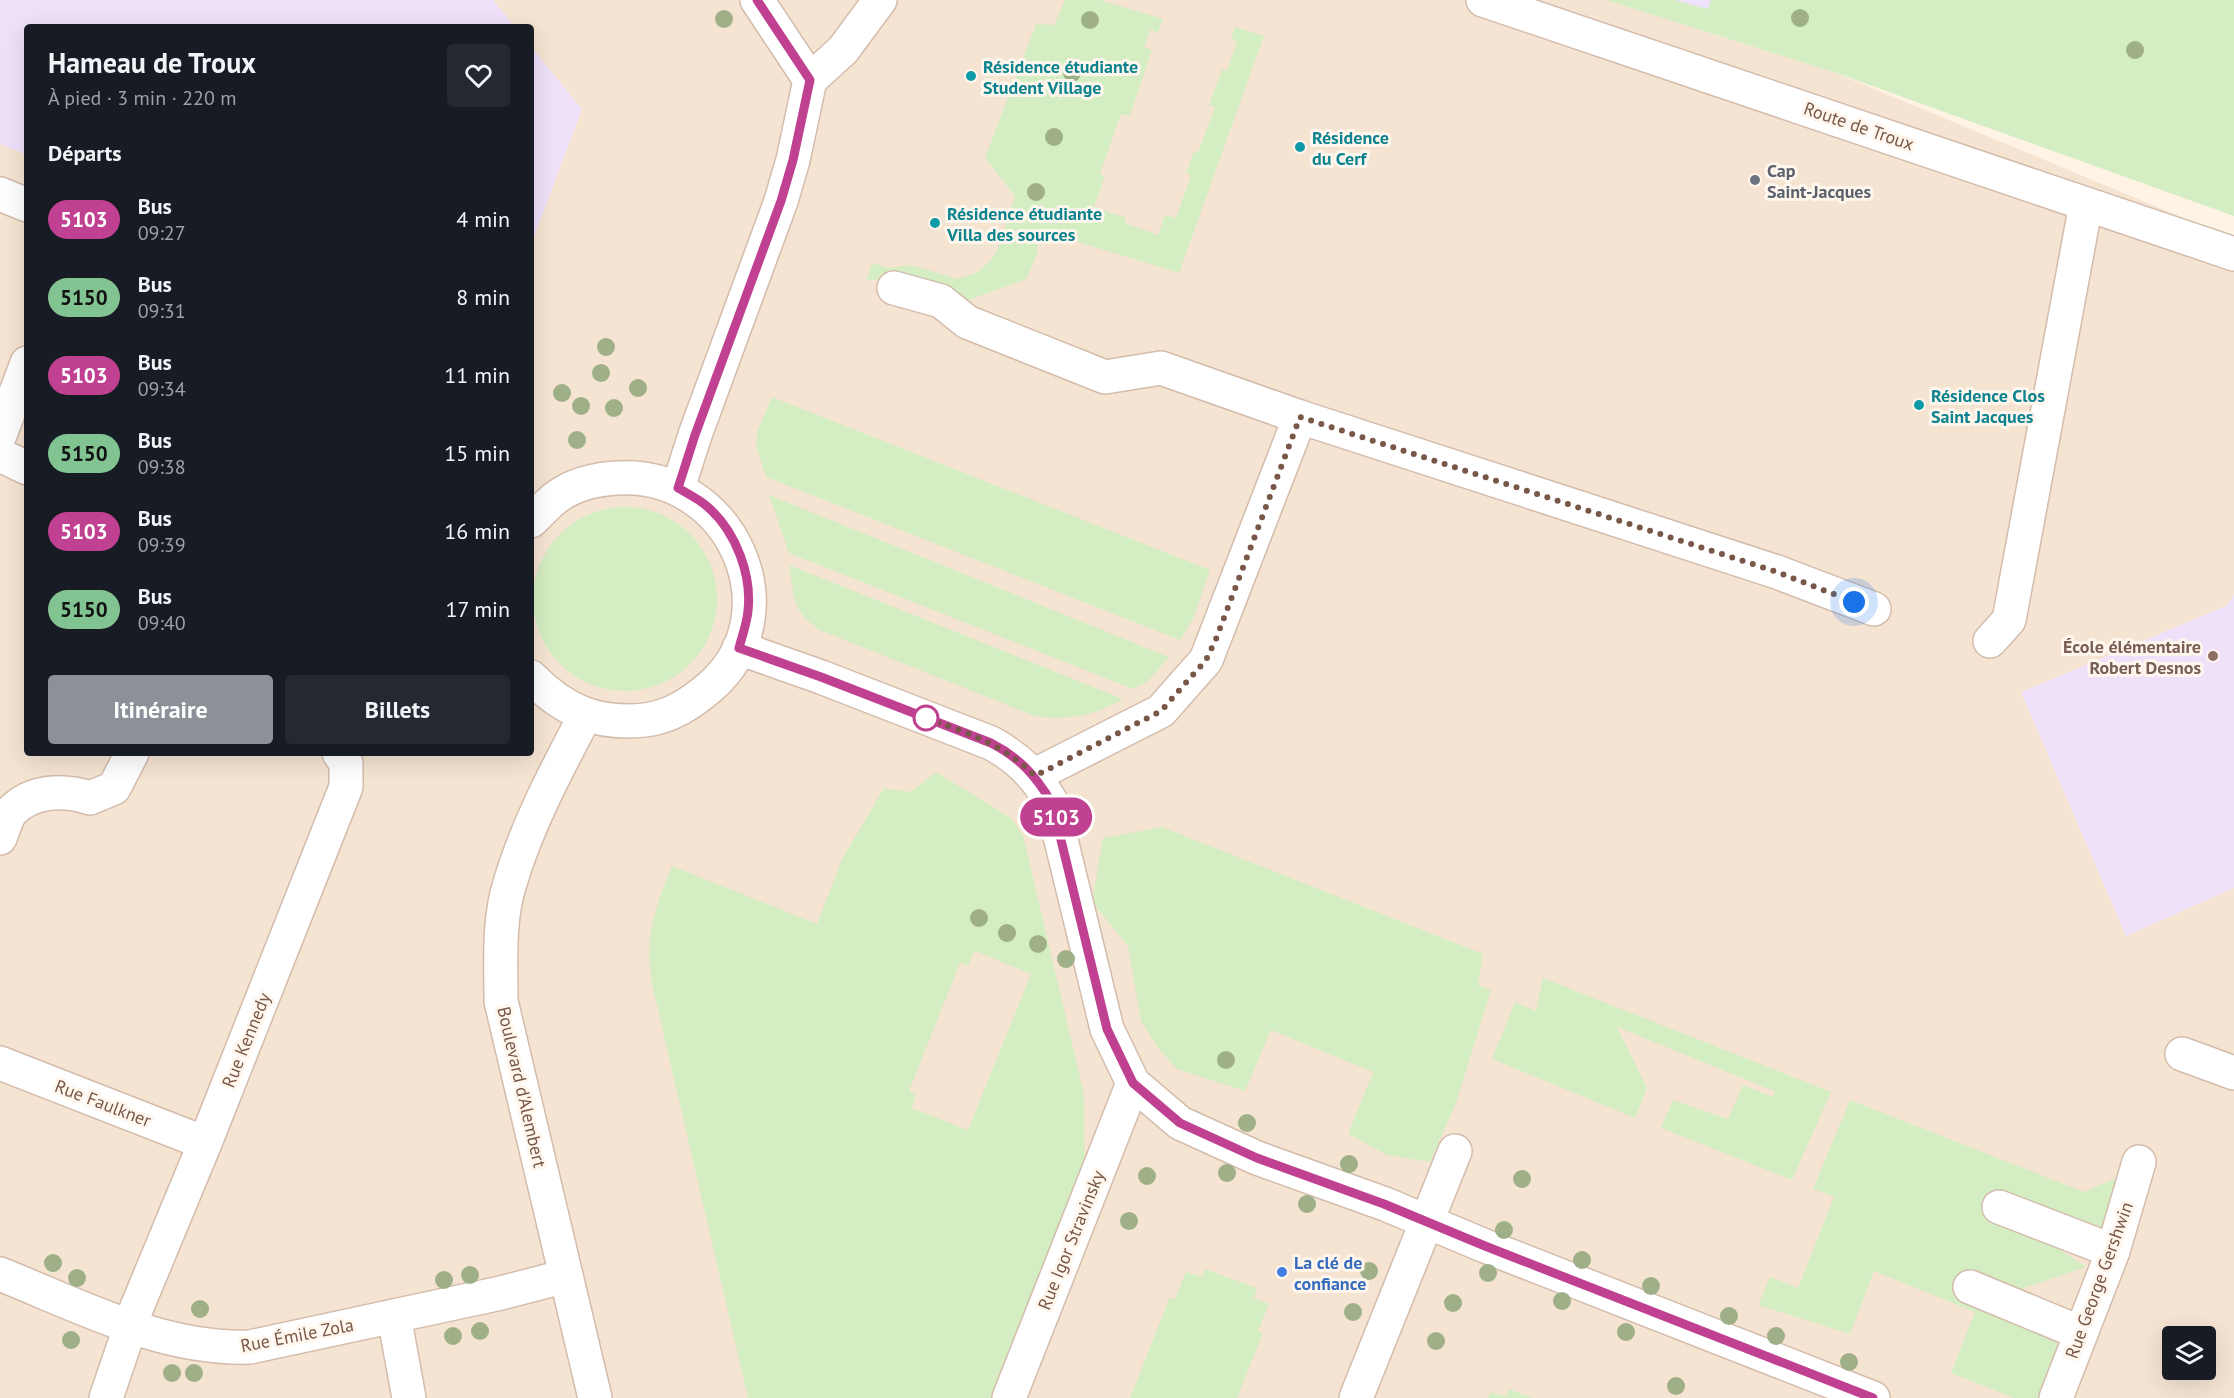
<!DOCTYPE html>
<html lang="fr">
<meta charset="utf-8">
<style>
:root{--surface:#171b24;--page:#242831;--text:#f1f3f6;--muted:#9ea1a6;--accent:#8c9099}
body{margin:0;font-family:"PT Sans",sans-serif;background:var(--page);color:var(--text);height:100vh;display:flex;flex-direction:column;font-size:22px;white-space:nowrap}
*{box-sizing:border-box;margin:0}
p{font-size:20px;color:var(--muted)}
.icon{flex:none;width:33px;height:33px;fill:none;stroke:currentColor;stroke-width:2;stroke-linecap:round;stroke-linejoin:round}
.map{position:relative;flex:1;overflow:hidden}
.drawer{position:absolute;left:24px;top:24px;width:510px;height:732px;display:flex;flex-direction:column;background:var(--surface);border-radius:6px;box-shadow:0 6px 24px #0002}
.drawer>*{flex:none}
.badge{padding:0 12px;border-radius:20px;font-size:21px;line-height:39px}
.controls{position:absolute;left:2162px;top:1326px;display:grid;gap:12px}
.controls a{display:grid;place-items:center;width:54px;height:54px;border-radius:6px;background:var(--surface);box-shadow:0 6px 24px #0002;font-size:30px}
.you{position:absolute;width:30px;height:30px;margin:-15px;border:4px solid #fff;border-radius:50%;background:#1a73e8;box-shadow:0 0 0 9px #1a73e833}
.map>.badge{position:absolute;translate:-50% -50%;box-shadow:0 0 0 3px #fff}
h2{padding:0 24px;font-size:22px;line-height:54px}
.round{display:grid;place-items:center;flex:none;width:63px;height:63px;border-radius:6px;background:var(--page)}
.overview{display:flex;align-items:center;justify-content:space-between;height:102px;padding:0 24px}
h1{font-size:28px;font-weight:800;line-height:45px}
.cta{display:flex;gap:12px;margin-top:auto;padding:12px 24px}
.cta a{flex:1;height:69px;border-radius:6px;background:var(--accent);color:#fff;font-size:24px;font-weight:800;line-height:69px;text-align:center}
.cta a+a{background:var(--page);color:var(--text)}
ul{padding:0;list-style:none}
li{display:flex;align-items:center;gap:18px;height:78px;padding:0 24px}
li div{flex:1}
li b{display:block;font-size:22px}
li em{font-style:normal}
li .badge{min-width:66px;font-weight:700;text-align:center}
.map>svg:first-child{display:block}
.residential{fill:#f6e4d2;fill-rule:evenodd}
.education{fill:#f0e1fa}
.green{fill:#d5edc2;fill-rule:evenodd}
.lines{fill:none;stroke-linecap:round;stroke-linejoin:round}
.minor-casing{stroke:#d3bcac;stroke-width:36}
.minor{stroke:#fff;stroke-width:33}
.tree{fill:#9fb088}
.line-casing{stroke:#fff;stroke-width:14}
.line{stroke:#c04191;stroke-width:9}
.walk{stroke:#795748;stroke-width:6;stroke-dasharray:0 10.8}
.culture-dot{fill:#0f9aa8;stroke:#fff7ed;stroke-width:2}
.worship-dot{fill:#6b7280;stroke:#fff7ed;stroke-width:2}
.education-dot{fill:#8d6e63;stroke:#fff7ed;stroke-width:2}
.stop-dot{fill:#fff;stroke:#c04191;stroke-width:3}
.shop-dot{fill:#3f7fe0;stroke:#fff7ed;stroke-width:2}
.labels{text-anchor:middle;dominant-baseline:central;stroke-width:6;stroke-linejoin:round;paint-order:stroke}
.culture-label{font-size:18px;font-weight:bold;fill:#0d838f;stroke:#fff7ed;text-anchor:start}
.street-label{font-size:18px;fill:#795748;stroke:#fff7ed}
.worship-label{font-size:18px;font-weight:bold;fill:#5b616d;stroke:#fff7ed;text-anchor:start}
.education-label{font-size:18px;font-weight:bold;fill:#785e54;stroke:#fff7ed;text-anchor:end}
.shop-label{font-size:18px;font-weight:bold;fill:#366cbe;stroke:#fff7ed;text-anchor:start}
</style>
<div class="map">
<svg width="2234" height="1398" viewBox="0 0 2234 1398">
<rect width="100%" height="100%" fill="#fef3e5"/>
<path class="residential" d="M 0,0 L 1606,0 L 1836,73 L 2234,239 L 2234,1398 L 0,1398 ZM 27,27 L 531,27 L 531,753 L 27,753 ZM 2172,1336 L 2205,1336 L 2205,1370 L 2172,1370 Z"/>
<g class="education">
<path d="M 0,0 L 493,0 L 515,27 L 27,27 L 27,155 L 0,144 Z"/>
<path d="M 1671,0 L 1712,0 L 1708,9 Z"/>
<path d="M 531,47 L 582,109 L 531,245 Z"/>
<path d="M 2234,595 L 2234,888 L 2126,936 L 2021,692 L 2226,606 Z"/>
</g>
<g class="green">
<path d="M 1065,0 L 1100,0 L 1163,19 L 1158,32 L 1150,30 L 1144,47 L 1152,50 L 1130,116 L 1121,114 L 1100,174 L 1105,176 L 1094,207 L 1126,218 L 1125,223 L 1158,235 L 1165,215 L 1176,218 L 1191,175 L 1186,173 L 1194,151 L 1198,152 L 1215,107 L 1209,105 L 1222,69 L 1227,71 L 1237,42 L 1231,39 L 1235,27 L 1264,36 L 1179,273 L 1039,230 L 1037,255 L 1026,279 L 966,301 L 896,280 L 867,280 L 872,263 L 889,268 L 911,265 L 958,279 L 976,273 L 990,261 L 998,249 L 1015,196 L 985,158 L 1036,24 L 1054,25 Z"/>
<path d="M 1606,0 L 1674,0 L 1708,9 L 1711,0 L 2234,0 L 2234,216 L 1836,73 Z"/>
<path d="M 772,397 L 1210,570 L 1193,619 L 1180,640 L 766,477 L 756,446 L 757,432 Z"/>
<path d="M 769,495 L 1169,657 L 1147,682 L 1133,689 L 789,553 Z"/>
<circle cx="625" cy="599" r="92"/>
<path d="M 789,565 L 1123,699 C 1094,716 1068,721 1035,716 L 822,631 C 791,612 795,599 789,565 Z"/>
<path d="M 936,772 L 1011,818 L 1023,835 L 1084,1094 L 1085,1228 L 1020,1398 L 748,1398 L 652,984 C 644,937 655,908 672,866 L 817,924 L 842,859 L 884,788 L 910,792 ZM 975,951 L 1031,974 L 968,1130 L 912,1108 L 916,1094 L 909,1091 L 960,963 L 968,966 Z"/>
<path d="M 1162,827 L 1483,954 L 1478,985 L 1491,990 L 1456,1103 L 1430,1162 L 1387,1155 L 1348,1134 L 1373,1072 L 1271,1030 L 1245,1091 L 1177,1069 L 1158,1048 L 1141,1021 L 1128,946 L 1092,902 L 1103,838 Z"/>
<path d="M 1543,978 L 1831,1092 L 1792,1180 L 1661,1128 L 1673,1100 L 1728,1119 L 1743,1085 L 1773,1097 L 1774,1091 L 1617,1027 L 1647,1088 L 1635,1118 L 1492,1059 L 1515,1002 L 1536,1011 Z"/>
<path d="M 1850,1100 L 2084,1192 L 2116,1178 L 2138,1230 L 2031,1231 L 2086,1267 L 2018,1290 L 1967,1274 L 2057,1342 L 2061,1362 L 2044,1398 L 2014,1398 L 1951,1373 L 1975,1312 L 1874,1271 L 1850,1334 L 1758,1305 L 1770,1277 L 1798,1288 L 1834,1197 L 1813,1189 Z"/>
<path d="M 1205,1269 L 1257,1288 L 1254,1298 L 1269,1304 L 1258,1331 L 1263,1333 L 1237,1398 L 1130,1398 L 1170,1297 L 1175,1299 L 1186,1272 L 1202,1277 Z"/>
<path d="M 1509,1389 L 1532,1398 L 1488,1398 L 1490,1392 L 1506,1397 Z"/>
</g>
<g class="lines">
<g class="minor-casing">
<g id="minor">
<path d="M 1483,0 L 2234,254"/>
<path d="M 810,80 L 843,50 L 880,0"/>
<path d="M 0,194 L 27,205"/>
<path d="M 894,288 L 941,301 L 967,322 L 1105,377 L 1161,368 L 1300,417 L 1777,572 L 1874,609"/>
<path d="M 0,435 L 27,363"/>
<path d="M 0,455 L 27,468"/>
<path d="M 678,488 L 695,435 L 781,201 L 793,160 L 810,80 L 757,0"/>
<path d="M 531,521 C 540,513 548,503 558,496 C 575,484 598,479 618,478 C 731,471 796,614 709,688 C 690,704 670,717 645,720 C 597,725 564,711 531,677"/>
<path d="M 1990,641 L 2009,620 L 2086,204"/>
<path d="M 739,648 L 821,677 L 991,743 C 1020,759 1035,775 1052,803 L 1107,1029 L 1133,1083 L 1180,1123 L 1257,1158 L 1385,1204 L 1485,1246 L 1873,1398"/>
<path d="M 585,716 C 557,769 527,825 510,883 C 498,920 501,963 501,1001 L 595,1398"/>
<path d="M 1035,775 L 1161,711 L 1206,660 L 1300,417"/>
<path d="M 0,838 C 3,831 6,819 11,812 C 31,790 64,789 90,798 L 114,788 L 132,753"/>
<path d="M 2182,1054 L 2234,1073"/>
<path d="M 0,1063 L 205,1143"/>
<path d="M 1999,1207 L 2113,1251"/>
<path d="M 0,1274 C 80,1306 162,1350 250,1347 L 501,1293 L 566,1276"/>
<path d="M 1970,1287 L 2081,1333"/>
<path d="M 394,1316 L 409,1398"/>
<path d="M 106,1398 L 137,1307 L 205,1143 L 346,787 L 346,763 L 339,753"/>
<path d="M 1009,1398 L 1133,1083"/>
<path d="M 1356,1398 L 1455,1151"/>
<path d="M 2056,1398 L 2113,1251 L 2139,1162"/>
</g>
</g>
<use href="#minor" class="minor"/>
</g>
<g class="tree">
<circle cx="1800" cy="18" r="9"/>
<circle cx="724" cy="19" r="9"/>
<circle cx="1090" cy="20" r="9"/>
<circle cx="2135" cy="50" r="9"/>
<circle cx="1072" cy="73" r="9"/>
<circle cx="1054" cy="137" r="9"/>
<circle cx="1036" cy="192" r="9"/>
<circle cx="606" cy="347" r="9"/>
<circle cx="601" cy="373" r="9"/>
<circle cx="638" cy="388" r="9"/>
<circle cx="562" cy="393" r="9"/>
<circle cx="581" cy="406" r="9"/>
<circle cx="614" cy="408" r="9"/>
<circle cx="577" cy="440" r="9"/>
<circle cx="979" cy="918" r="9"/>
<circle cx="1007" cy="933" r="9"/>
<circle cx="1038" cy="944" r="9"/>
<circle cx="1066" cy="959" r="9"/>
<circle cx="1226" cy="1060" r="9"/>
<circle cx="1247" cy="1123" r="9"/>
<circle cx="1349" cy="1164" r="9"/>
<circle cx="1227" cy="1173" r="9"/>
<circle cx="1147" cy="1176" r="9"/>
<circle cx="1522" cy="1179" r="9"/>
<circle cx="1307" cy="1204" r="9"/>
<circle cx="1129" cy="1221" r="9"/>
<circle cx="1504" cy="1230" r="9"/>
<circle cx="1582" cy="1260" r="9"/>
<circle cx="53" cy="1263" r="9"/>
<circle cx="1369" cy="1271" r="9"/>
<circle cx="1488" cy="1273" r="9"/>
<circle cx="470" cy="1275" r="9"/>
<circle cx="77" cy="1278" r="9"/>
<circle cx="444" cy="1280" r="9"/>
<circle cx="1651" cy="1286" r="9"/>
<circle cx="1562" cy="1301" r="9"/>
<circle cx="1453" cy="1303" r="9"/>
<circle cx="200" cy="1309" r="9"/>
<circle cx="1353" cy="1312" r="9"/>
<circle cx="1729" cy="1316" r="9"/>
<circle cx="480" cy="1331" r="9"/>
<circle cx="1626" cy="1332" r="9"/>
<circle cx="453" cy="1336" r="9"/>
<circle cx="1776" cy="1336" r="9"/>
<circle cx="71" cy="1340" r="9"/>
<circle cx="1436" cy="1341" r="9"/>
<circle cx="1849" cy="1362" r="9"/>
<circle cx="172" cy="1373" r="9"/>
<circle cx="194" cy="1373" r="9"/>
<circle cx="1676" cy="1386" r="9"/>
</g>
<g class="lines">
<g class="line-casing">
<path id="line" d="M 757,0 L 810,80 L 793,160 L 781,201 L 695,435 L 678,488 C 688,494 701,500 710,509 C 736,533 752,575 748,611 C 747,623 742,636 739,648 L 821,677 L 991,743 C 1020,758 1035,775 1052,803 L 1107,1029 L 1133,1083 L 1180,1123 L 1257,1158 L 1384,1204 L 1485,1246 L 1873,1398"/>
</g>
<use href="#line" class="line"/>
<path class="walk" d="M 926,718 L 917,714 C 962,732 1000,741 1035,776 L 1161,711 L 1206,660 L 1216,639 L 1300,417 L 1777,572 L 1854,602"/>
</g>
<g class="culture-dot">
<circle cx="971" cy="76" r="6"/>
<circle cx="1300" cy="147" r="6"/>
<circle cx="935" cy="223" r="6"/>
<circle cx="1919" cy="405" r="6"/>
</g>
<circle class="worship-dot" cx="1755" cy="180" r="6"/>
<circle class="education-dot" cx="2213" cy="656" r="6"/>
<circle class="stop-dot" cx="926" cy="718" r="12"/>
<circle class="shop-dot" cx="1282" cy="1272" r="6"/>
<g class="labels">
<g class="culture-label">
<text x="983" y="66">Résidence étudiante<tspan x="983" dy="21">Student Village</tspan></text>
<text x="1312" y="137">Résidence<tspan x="1312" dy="21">du Cerf</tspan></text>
<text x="947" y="213">Résidence étudiante<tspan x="947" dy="21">Villa des sources</tspan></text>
<text x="1931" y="395">Résidence Clos<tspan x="1931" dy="21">Saint Jacques</tspan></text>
</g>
<g class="street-label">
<text transform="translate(1859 126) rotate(19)">Route de Troux</text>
<text transform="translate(246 1040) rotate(-68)">Rue Kennedy</text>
<text transform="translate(522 1087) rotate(77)">Boulevard d'Alembert</text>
<text transform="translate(103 1103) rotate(21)">Rue Faulkner</text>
<text transform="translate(1071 1240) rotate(-68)">Rue Igor Stravinsky</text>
<text transform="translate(2099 1280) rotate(-70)">Rue George Gershwin</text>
<text transform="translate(297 1335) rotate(-11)">Rue Émile Zola</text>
</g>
<g class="worship-label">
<text x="1767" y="170">Cap<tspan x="1767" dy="21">Saint-Jacques</tspan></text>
</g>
<g class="education-label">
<text x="2201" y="646">École élémentaire<tspan x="2201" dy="21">Robert Desnos</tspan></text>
</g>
<g class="shop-label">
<text x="1294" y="1262">La clé de<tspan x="1294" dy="21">confiance</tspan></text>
</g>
</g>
</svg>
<div class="controls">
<a><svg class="icon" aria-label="layers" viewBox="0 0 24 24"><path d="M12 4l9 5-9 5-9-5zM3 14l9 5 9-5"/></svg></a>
</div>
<div class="you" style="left:1854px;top:602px"></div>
<b class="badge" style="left:1056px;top:817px;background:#c04191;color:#fff">5103</b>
<section class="drawer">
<div class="overview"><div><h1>Hameau de Troux</h1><p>À pied · 3 min · 220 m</p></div><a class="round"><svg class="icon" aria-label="heart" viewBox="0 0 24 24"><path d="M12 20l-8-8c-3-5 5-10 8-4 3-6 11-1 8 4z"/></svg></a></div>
<h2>Départs</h2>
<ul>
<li><span class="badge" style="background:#c04191;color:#fff">5103</span><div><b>Bus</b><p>09:27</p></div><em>4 min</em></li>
<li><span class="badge" style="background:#81c391;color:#111">5150</span><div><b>Bus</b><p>09:31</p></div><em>8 min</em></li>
<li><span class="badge" style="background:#c04191;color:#fff">5103</span><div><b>Bus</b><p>09:34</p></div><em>11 min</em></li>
<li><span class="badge" style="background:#81c391;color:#111">5150</span><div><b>Bus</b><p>09:38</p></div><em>15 min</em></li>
<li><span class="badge" style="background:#c04191;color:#fff">5103</span><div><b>Bus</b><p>09:39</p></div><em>16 min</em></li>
<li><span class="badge" style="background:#81c391;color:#111">5150</span><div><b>Bus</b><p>09:40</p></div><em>17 min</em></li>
</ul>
<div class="cta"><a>Itinéraire</a><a>Billets</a></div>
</section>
</div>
